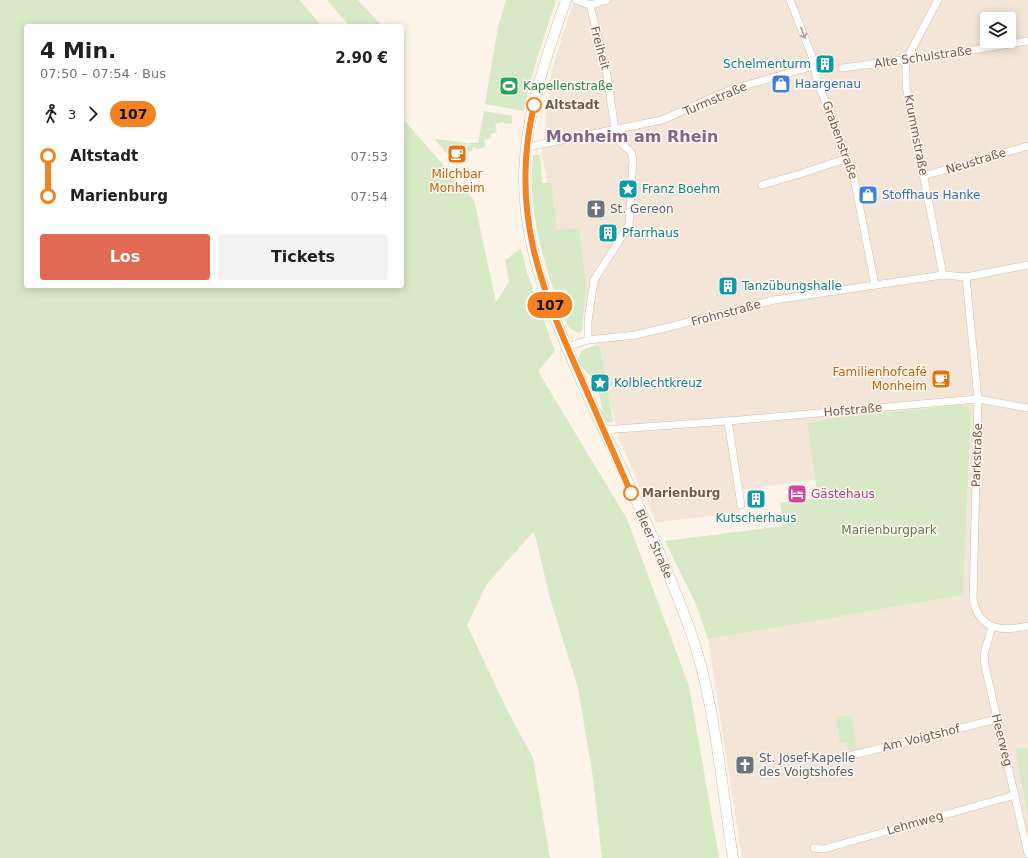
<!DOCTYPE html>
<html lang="de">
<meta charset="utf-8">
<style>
:root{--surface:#fff;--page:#f2f2f2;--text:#202124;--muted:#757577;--accent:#e06a54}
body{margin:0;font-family:"DejaVu Sans",sans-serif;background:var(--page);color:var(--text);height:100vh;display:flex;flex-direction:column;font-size:15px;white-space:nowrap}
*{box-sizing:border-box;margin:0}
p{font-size:13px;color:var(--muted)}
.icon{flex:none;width:22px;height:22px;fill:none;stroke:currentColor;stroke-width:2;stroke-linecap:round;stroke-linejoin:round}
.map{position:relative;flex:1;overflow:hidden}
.drawer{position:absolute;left:24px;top:24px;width:380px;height:264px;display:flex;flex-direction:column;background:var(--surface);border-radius:4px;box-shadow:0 2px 10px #0003}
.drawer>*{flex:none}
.badge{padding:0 8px;border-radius:13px;font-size:14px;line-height:26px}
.fabs{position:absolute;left:980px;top:12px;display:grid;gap:8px}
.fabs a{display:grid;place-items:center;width:36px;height:36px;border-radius:4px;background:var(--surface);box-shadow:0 2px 10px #0003;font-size:20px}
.map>.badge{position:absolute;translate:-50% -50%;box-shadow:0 0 0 2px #fff}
.legs{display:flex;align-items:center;gap:6px;height:44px;padding:0 16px;font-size:13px}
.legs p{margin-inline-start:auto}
.summary{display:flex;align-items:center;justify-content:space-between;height:68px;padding:0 16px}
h1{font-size:22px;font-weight:600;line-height:30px}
.primary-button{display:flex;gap:8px;margin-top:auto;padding:8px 16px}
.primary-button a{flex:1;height:46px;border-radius:4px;background:var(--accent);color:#fff;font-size:16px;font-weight:600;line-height:46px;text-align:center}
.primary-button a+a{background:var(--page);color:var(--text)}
ul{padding:0 16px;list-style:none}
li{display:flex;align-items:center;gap:14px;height:40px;font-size:15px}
li i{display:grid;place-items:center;width:6px;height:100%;margin:0 5px;background:currentColor}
li i::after{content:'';width:10px;height:10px;margin:-5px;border:3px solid;border-radius:50%;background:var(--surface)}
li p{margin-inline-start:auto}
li:first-child i{background:linear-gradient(#0000 50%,currentColor 0)}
li:last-child i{background:linear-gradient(currentColor 50%,#0000 0)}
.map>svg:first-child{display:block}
.residential{fill:#f3e5d8;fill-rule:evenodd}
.green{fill:#d8e9c8}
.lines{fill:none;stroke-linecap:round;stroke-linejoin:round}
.street-casing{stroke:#d0bdb1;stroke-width:8}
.secondary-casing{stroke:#d3bdaf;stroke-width:11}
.street{stroke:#fff;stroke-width:7}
.secondary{stroke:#fff;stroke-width:10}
.oneway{stroke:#ad9b94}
.line-1-casing{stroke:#fff;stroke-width:9}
.line-1{stroke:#f58220;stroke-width:6}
.stop-1-dot{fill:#fff;stroke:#f58220;stroke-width:2}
.labels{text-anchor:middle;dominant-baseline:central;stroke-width:3;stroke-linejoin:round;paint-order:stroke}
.street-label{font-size:12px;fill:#76594d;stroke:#fef8f0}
.culture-label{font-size:12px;fill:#0d838f;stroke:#fef8f0;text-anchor:start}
.shop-label{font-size:12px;fill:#366cbe;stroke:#fef8f0;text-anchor:start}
.leisure-label{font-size:12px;fill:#27864d;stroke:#fef8f0;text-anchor:start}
.stop-label{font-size:12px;font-weight:bold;fill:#76594d;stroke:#fef8f0;text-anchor:start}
.food-label{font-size:12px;fill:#c56008;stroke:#fef8f0}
.worship-label{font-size:12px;fill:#5b616d;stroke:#fef8f0;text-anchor:start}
.hotel-label{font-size:12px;fill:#b23c85;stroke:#fef8f0;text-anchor:start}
.park-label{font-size:12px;fill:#597b46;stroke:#fef8f0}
.district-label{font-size:16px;font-weight:bold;fill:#7f6691;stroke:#fef8f0}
</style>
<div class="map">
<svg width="1028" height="858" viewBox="0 0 1028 858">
<rect width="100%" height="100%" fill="#fcf3e9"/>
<path class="residential" d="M 574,0 L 1028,0 L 1028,858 L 742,858 L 708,639 L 963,595 L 971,412 L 808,423 L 816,480 L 737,490 L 740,513 L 656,522 L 620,441 L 592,333 L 557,229 L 542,155 L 551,73 ZM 987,19 L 1009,19 L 1009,41 L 987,41 Z"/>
<g class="green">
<path d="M 0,0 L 299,0 L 322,26 L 26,26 L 26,286 L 402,286 L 402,118 L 474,200 L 496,302 L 509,282 L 505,260 L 521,248 L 527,273 L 555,351 L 538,371 L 627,519 L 689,686 L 719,858 L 602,858 L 593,778 L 578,688 L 550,598 L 534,531 L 487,584 L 467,625 L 507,710 L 533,758 L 550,858 L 0,858 Z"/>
<path d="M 327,0 L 358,0 L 382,26 L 350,26 Z"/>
<path d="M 506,0 L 556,0 L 535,65 L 523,111 L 485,104 L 498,27 Z"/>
<path d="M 484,111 L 512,116 L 512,123 L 505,124 L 504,122 L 495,124 L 497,132 L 491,134 L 491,138 L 484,140 L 486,147 L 478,149 L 473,147 L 472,151 L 467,152 L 469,143 L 478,143 Z"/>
<path d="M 437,139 L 467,143 L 466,153 L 450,157 L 435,140 Z"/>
<path d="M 533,155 L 540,155 L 542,183 L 551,183 L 557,230 L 579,228 L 586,285 L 582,331 L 578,333 C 575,331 570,329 568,326 C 564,320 562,312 560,306 C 542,261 527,203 533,155 Z"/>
<path d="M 597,345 L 600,348 L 613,420 L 611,422 L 607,422 L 604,420 C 601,407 600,391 593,379 C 587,371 583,372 578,359 L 582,350 Z"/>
<path d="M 961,405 L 969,408 L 971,412 L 963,595 L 708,639 L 695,602 L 665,541 L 783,526 L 780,503 L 818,498 L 807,423 L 843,417 Z"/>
<path d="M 851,715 L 857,749 L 851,751 L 848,749 L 847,742 L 840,743 L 836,717 Z"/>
<path d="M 1015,748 L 1028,748 L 1028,815 Z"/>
</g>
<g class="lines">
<g class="street-casing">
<g id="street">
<path d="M 576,0 L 590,5 L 607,0"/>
<path d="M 790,0 L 813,59 L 817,80 L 853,173 L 875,285"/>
<path d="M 938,0 L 906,60 L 906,86 L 943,275"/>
<path d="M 842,68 L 942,55 L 1028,41"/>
<path d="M 527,147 L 662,120 L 732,89 L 814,66"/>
<path d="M 923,176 L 1028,146"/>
<path d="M 762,185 L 800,174 L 848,158"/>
<path d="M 966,277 L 978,399 L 973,600 C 980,630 1001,632 1028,626"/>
<path d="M 588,340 L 588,321 L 594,280 L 629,225 L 633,160 L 631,152 L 622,144 L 615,130 L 607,75 L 590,5"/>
<path d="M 567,347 L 588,340 L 635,335 L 673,326 L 774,300 L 943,275 L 966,277 L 1028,265"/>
<path d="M 728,421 L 741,505"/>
<path d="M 603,430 L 728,421 L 978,399 L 1028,408"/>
<path d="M 992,627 L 984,654 L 985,666 L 1028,854"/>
<path d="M 845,757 L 997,719"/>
<path d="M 814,848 L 824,849 L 1015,795"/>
</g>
</g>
<g class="secondary-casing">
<path id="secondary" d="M 566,0 C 546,57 524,119 524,180 C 524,253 555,321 584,387 C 620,466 659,545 689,627 C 715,699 721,783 733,858"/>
</g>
<use href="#street" class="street"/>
<use href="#secondary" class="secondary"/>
</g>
<defs><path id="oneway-shaft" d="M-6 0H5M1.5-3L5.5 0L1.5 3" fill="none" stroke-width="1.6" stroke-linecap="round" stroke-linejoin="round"/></defs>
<use class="oneway" href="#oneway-shaft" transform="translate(803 33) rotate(69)"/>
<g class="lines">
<g class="line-1-casing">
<path id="line-1" d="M 534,105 C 509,212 541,289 584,385 C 600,421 615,457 631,493"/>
</g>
<use href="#line-1" class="line-1"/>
</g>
<defs>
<g id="building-square" transform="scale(1)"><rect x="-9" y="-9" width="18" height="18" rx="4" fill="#0f9aa8" stroke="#fef8f0"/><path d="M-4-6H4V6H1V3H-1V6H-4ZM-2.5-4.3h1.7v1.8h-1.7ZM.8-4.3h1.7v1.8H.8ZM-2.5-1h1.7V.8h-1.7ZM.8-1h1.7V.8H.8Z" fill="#fff"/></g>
<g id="shop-square" transform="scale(1)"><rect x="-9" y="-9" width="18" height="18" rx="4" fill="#3f7fe0" stroke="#fef8f0"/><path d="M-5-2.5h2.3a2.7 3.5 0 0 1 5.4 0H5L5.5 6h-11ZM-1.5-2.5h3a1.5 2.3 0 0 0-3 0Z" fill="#fff"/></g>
<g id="stadium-square" transform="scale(1)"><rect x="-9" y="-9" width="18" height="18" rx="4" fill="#2e9e5b" stroke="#fef8f0"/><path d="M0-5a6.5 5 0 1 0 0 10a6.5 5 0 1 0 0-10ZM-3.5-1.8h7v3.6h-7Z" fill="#fff"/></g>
<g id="cafe-square" transform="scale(1)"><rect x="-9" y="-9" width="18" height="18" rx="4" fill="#e8710a" stroke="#fef8f0"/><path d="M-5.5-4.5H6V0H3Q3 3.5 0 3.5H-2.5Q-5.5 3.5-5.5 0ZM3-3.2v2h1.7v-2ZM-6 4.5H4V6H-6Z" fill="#fff"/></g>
<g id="sight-square" transform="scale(1)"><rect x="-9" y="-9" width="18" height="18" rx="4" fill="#0f9aa8" stroke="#fef8f0"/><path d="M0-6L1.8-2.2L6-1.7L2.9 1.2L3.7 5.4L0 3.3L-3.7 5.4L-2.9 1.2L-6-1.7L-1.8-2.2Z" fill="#fff"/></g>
<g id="church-square" transform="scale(1)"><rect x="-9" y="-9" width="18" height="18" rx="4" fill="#6b7280" stroke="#fef8f0"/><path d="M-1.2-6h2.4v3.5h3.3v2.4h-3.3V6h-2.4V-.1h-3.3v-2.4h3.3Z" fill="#fff"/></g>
<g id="hotel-square" transform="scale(1)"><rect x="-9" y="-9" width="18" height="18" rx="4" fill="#d1479c" stroke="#fef8f0"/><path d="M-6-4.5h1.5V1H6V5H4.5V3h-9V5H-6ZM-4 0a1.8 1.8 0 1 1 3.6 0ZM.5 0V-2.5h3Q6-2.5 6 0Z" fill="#fff"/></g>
</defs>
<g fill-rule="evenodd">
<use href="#building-square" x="825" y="64"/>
<use href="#shop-square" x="781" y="84"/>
<use href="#stadium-square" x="509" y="86"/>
<use href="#cafe-square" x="457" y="154"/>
<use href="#sight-square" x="628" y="189"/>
<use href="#shop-square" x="868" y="195"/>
<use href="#church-square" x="596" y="209"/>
<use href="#building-square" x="608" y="233"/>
<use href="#building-square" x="728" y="286"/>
<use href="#cafe-square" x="941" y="379"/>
<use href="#sight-square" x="600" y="383"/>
<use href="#hotel-square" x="797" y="494"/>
<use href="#building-square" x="756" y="499"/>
<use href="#church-square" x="745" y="765"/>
</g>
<g class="stop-1-dot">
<circle cx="534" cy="105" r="7"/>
<circle cx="631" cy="493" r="7"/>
</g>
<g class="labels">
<g class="street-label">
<text transform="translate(600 48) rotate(75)">Freiheit</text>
<text transform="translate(923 57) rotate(-8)">Alte Schulstraße</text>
<text transform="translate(715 99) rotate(-23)">Turmstraße</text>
<text transform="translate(916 135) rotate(79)">Krummstraße</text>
<text transform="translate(840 140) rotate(70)">Grabenstraße</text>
<text transform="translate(976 161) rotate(-17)">Neustraße</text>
<text transform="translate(726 313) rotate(-15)">Frohnstraße</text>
<text transform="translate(853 410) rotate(-5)">Hofstraße</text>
<text transform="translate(977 455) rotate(-88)">Parkstraße</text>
<text transform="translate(654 544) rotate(66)">Bleer Straße</text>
<text transform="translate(921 738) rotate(-14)">Am Voigtshof</text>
<text transform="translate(1002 740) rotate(76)">Heerweg</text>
<text transform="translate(915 823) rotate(-16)">Lehmweg</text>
</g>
<g class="culture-label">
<text x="811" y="64" text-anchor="end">Schelmenturm</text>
<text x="642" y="189">Franz Boehm</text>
<text x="622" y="233">Pfarrhaus</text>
<text x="742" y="286">Tanzübungshalle</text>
<text x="614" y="383">Kolblechtkreuz</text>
<text x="756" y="518" text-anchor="middle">Kutscherhaus</text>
</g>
<g class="shop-label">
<text x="795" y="84">Haargenau</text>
<text x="882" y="195">Stoffhaus Hanke</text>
</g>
<g class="leisure-label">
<text x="523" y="86">Kapellenstraße</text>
</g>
<g class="stop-label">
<text x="545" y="105">Altstadt</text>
<text x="642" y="493">Marienburg</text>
</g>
<g class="food-label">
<text x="457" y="174">Milchbar<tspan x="457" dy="14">Monheim</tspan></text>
<text x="927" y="372" text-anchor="end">Familienhofcafé<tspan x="927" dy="14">Monheim</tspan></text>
</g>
<g class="worship-label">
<text x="610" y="209">St. Gereon</text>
<text x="759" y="758">St. Josef-Kapelle<tspan x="759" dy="14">des Voigtshofes</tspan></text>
</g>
<g class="hotel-label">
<text x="811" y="494">Gästehaus</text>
</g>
<g class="park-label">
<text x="889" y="530">Marienburgpark</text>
</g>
<g class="district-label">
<text x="632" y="136">Monheim am Rhein</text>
</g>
</g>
</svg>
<div class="fabs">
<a><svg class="icon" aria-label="layers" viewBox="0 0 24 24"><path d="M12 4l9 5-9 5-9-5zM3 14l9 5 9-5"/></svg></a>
</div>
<b class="badge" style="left:550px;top:305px;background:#f58220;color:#111">107</b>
<section class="drawer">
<div class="summary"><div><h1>4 Min.</h1><p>07:50 – 07:54 · Bus</p></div><b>2.90 €</b></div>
<div class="legs"><svg class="icon" aria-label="walk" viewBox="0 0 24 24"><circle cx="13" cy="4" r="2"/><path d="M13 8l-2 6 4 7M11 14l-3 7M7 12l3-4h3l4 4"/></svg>3<svg class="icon" aria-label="forward" viewBox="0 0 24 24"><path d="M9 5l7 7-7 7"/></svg><b class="badge" style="background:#f58220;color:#111">107</b></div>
<ul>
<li><i style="color:#f58220"></i><b>Altstadt</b><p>07:53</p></li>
<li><i style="color:#f58220"></i><b>Marienburg</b><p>07:54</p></li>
</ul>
<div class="primary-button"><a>Los</a><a>Tickets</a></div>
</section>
</div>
